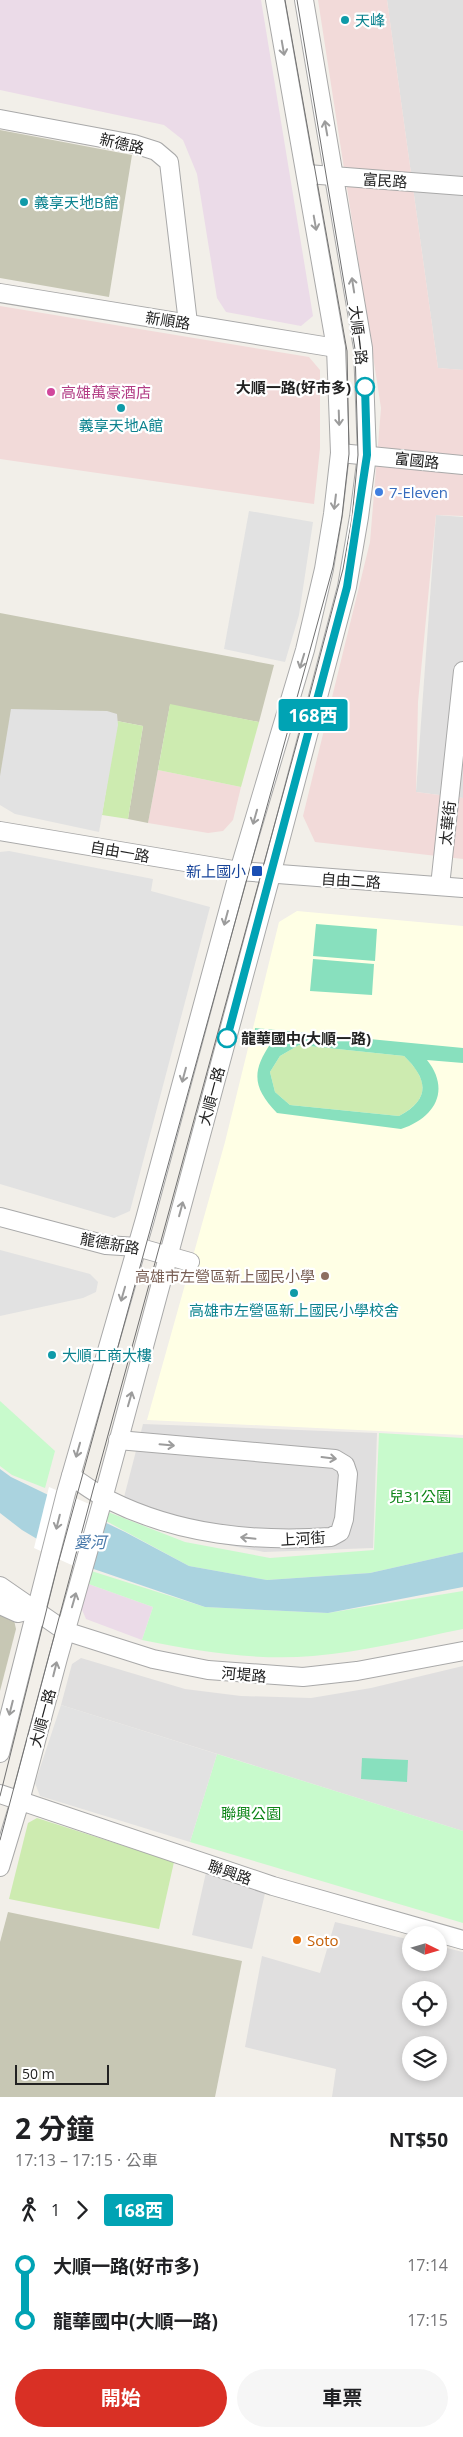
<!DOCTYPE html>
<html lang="zh-TW">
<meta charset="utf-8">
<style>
:root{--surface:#fff;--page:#f6f6f6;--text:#202124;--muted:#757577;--accent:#d93025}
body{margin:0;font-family:"Open Sans","Noto Sans TC",sans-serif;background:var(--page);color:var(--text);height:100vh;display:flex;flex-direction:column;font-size:19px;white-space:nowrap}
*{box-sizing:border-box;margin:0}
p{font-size:16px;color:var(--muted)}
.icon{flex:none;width:28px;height:28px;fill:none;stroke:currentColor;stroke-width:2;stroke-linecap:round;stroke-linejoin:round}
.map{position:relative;height:2097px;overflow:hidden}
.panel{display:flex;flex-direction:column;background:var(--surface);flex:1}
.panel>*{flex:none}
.badge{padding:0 10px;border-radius:4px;font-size:18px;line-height:32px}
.needle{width:32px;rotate:95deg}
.buttons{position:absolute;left:402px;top:1926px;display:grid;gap:10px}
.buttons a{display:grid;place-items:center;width:45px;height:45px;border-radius:50%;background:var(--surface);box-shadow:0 2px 8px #0003;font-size:25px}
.scale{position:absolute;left:15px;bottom:12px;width:94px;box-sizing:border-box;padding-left:5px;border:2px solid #222;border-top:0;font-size:14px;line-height:18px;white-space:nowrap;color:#222;-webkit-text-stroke:4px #fff;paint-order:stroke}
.map>.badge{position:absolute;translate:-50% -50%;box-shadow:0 0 0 2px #fff}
.legs{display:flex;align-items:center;gap:8px;height:55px;padding:0 15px;font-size:16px}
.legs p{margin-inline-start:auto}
.overview{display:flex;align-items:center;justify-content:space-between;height:85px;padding:0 15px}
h1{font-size:28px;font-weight:700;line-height:38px}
.button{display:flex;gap:10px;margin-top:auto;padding:10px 15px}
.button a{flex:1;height:58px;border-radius:30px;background:var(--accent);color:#fff;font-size:20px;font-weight:700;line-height:58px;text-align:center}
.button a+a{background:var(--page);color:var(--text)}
ul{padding:0 15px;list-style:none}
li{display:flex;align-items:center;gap:18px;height:55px;font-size:19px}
li i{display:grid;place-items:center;width:8px;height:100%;margin:0 6px;background:currentColor}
li i::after{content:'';width:12px;height:12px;margin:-6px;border:4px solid;border-radius:50%;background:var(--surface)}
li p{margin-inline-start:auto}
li:first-child i{background:linear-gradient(#0000 50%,currentColor 0)}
li:last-child i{background:linear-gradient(currentColor 50%,#0000 0)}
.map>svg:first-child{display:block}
.residential{fill:#e0dfdf;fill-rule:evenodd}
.commercial{fill:#f2dad9}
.industrial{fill:#ebdbe8}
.education{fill:#ffffe5}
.construction{fill:#c7c7b4}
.grass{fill:#cdebb0}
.park{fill:#c8facc}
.pitch{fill:#88e0be;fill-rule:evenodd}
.parking{fill:#e2e2e2}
.water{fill:#aad3df}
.pier{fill:#fff}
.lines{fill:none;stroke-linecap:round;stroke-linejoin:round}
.minor-casing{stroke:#a9a9a9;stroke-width:20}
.minor{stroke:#fff;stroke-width:18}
.tram{stroke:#707070;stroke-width:1}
.oneway{stroke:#9c9c9c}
.line-1-casing{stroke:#fff;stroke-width:11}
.line-1{stroke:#00a3b4;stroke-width:8}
.culture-dot{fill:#0f9aa8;stroke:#fff;stroke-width:2}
.stop-1-dot{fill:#fff;stroke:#00a3b4;stroke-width:2.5}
.hotel-dot{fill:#d1479c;stroke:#fff;stroke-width:2}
.shop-dot{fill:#3f7fe0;stroke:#fff;stroke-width:2}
.transit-dot{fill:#1a4fb4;stroke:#fff;stroke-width:2}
.education-dot{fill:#8d6e63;stroke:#fff;stroke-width:2}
.food-dot{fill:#e8710a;stroke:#fff;stroke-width:2}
.labels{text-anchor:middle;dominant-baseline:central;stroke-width:4.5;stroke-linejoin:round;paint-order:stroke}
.culture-label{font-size:15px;fill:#0d838f;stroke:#fff;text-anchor:start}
.street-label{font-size:15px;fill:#222;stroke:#fff}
.stop-label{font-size:15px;font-weight:bold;fill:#222;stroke:#fff;text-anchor:end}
.hotel-label{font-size:15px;fill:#b23c85;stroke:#fff;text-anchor:start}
.shop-label{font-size:15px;fill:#366cbe;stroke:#fff;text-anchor:start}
.transit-label{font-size:15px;fill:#164399;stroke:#fff;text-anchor:end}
.education-label{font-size:15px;fill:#785e54;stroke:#fff;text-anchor:end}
.park-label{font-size:15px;fill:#0c8416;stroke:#fff}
.food-label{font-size:15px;fill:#c56008;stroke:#fff;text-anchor:start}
.water-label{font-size:16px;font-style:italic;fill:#4a7aab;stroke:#fff}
</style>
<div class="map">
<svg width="463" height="2097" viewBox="0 0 463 2097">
<rect width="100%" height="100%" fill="#f2efe9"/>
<g class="residential">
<path d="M 387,0 L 463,0 L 463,370 L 438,368 Z"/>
<path d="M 436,515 L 463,517 L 463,798 L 416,792 Z"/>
<path d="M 143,1424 L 377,1433 L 373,1548 L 264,1552 L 191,1538 L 125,1510 L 123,1501 Z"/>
<path d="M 81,1658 L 185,1689 L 241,1696 L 311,1698 L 371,1688 L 463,1666 L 463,1831 L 61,1705 L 72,1664 Z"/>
<path d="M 207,1868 L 266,1889 L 252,1949 L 192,1935 Z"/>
<path d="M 335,1922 L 411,1940 L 411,1962 L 439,1962 L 439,1946 L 463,1952 L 463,2097 L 332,2097 L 336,2069 L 245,2047 L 262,1956 L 320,1973 ZM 411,1990 L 439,1990 L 439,2018 L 411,2018 ZM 411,2045 L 439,2045 L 439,2072 L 411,2072 Z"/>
</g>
<g class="commercial">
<path d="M 318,0 L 387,0 L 438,368 L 463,370 L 463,516 L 436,515 L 418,702 L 416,792 L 463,798 L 463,859 L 315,842 L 303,816 L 370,542 L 381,408 Z"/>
<path d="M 0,306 L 309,357 L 320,370 L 320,448 L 314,504 L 0,459 Z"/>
<path d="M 158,770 L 241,787 L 233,820 L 223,831 L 208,833 L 148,823 Z"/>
</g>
<g class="industrial">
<path d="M 0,0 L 261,0 L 313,316 L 301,326 L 226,312 L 217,298 L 197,174 L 183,140 L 164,125 L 0,90 Z"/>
<path d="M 83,1582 L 153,1607 L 142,1640 L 86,1619 L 80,1605 Z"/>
</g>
<path class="education" d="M 297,911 L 463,926 L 463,1435 L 147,1420 L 225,1142 L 279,922 Z"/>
<g class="construction">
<path d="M 0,130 L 132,155 L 109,297 L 0,278 Z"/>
<path d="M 0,613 L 274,665 L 259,722 L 170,705 L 148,823 L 128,819 L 143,726 L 117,721 L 117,714 L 0,777 Z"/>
<path d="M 0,1612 L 14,1620 L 16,1629 L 0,1691 Z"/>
<path d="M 8,1912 L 242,1961 L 215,2097 L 0,2097 L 0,1942 Z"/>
</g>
<g class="grass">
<path d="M 170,704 L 259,722 L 241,787 L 158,770 Z"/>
<path d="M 117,721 L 143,726 L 128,819 L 102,815 Z"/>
<path d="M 299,1045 L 404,1056 C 428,1079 431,1099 399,1116 L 290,1105 L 275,1092 L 270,1072 L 280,1056 Z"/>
<path d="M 37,1818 L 174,1862 L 159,1929 L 9,1899 L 28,1823 Z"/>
</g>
<g class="park">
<path d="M 0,1401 L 55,1451 L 45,1488 L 12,1475 L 0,1466 Z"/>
<path d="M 379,1433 L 463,1438 L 463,1552 L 370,1573 L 267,1580 L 189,1566 L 106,1521 L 108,1512 L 185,1542 L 270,1558 L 374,1550 Z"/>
<path d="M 85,1569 L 205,1607 L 328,1613 L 463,1591 L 463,1629 C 413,1639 363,1652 313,1656 C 255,1661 198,1651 142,1640 L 153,1607 L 83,1582 Z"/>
<path d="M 217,1754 L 463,1831 L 463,1923 L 190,1842 Z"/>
</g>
<g class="pitch">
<path d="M 316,924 L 377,929 L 375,961 L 313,956 Z"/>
<path d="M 313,959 L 374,964 L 372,995 L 310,991 Z"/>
<path d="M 255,1028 L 463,1048 L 463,1063 L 427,1060 C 451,1090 435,1118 401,1129 L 277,1113 C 253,1088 251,1072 271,1043 L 254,1042 ZM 299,1045 L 404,1056 C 428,1079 431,1099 399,1116 L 290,1105 L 275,1092 L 270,1072 L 280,1056 Z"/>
<path d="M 362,1758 L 408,1760 L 407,1782 L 361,1779 Z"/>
</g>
<g class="parking">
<path d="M 249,511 L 313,522 L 299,615 L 285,662 L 224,649 Z"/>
<path d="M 11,709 L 107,711 L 117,714 L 118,725 L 99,832 L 15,814 L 0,805 L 0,776 Z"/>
<path d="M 9,851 L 153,879 L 151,891 L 210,907 L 130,1211 L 114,1218 L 0,1184 L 0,852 Z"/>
<path d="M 0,1250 L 90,1274 L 98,1282 L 96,1292 L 83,1298 L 0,1316 Z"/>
<path d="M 61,1705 L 217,1754 L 190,1842 L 40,1796 L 35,1783 Z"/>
</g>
<path class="water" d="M 0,1469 L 11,1477 L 125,1532 L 189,1566 L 267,1580 L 370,1573 L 463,1552 L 463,1587 L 328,1613 L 205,1607 L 79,1564 L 22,1530 L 0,1513 Z"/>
<path class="pier" d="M 49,1487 L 106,1511 L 87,1572 L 34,1548 Z"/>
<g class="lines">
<g class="minor-casing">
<g id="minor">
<path d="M 0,119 L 134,144 L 156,151 L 169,162 L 188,323"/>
<path d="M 307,174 L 463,186"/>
<path d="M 0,293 L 336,348"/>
<path d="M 340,453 L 463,465"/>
<path d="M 0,831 L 239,871 L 463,888"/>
<path d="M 440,886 L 463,671"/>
<path d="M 0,1217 L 106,1245 L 137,1247 L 190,1262"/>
<path d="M 71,1476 C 83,1484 96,1494 109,1500 C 179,1535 255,1542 331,1537 L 340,1532 L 344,1519 L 348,1474 L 345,1465 L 335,1459 L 118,1440"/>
<path d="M 0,1586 L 65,1631 L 153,1659 L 208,1670 L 303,1677 L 357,1671 L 463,1651"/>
<path d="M 0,1605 L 18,1613 L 35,1609"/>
<path d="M 0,1753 L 66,1493 L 145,1219 L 239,871 L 305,650 L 324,569 L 333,514 L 340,453 L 336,348 L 275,0"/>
<path d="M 0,1794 L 273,1886 L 463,1940"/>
<path d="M 0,1867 L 20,1801 L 58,1658 L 101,1506 L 271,875 L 347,587 L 359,517 L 367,455 L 363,348 L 304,0"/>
</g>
</g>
<use href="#minor" class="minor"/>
<g class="tram">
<path d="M 0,1796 L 58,1564 L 333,567 L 342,516 L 349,454 L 347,351 L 285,0"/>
<path d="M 0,1840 L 93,1490 L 302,724 L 343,569 L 352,518 L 358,455 L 355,349 L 297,0"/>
</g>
</g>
<defs><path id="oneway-shaft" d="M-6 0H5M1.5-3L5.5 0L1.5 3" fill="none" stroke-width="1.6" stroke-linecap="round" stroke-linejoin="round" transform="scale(1.25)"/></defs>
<g class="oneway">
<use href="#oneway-shaft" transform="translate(283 48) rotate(80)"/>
<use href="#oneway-shaft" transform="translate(326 128) rotate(-100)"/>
<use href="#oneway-shaft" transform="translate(315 223) rotate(80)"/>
<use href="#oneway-shaft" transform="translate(353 285) rotate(-99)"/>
<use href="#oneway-shaft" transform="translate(339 418) rotate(88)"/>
<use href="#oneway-shaft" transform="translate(335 502) rotate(97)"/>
<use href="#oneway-shaft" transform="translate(302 661) rotate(107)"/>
<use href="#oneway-shaft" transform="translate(255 817) rotate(106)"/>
<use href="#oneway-shaft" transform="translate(226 918) rotate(105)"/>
<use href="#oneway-shaft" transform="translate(184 1075) rotate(105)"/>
<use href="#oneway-shaft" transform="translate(181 1209) rotate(-75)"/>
<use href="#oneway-shaft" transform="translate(123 1294) rotate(106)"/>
<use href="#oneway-shaft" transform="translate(130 1399) rotate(-74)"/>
<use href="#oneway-shaft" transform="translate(167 1445) rotate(5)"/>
<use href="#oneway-shaft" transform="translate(78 1450) rotate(106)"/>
<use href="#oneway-shaft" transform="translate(329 1458) rotate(7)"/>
<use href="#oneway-shaft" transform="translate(58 1522) rotate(104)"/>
<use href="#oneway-shaft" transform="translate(248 1538) rotate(-174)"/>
<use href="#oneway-shaft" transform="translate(74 1600) rotate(-74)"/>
<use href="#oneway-shaft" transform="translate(55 1669) rotate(-76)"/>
<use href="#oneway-shaft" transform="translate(11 1708) rotate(104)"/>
</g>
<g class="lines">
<g class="line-1-casing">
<path id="line-1" d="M 227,1038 L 347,587 L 367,455 L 365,387"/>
</g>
<use href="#line-1" class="line-1"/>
</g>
<g class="culture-dot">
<circle cx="345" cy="20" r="5"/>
<circle cx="24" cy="202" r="5"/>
<circle cx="121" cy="408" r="5"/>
<circle cx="294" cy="1293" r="5"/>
<circle cx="52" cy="1355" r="5"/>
</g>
<g class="stop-1-dot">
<circle cx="365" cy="387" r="9"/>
<circle cx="227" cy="1038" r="9"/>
</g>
<circle class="hotel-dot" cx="51" cy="392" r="5"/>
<circle class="shop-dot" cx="379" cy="492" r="5"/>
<rect class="transit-dot" x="251" y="865" width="12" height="12" rx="2.5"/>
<circle class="education-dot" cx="325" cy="1276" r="5"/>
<circle class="food-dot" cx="297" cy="1940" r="5"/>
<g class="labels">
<g class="culture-label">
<text x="355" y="20">天峰</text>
<text x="34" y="202">義享天地B館</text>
<text x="121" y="425" text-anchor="middle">義享天地A館</text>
<text x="294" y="1310" text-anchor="middle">高雄市左營區新上國民小學校舍</text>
<text x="62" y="1355">大順工商大樓</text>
</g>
<g class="street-label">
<text transform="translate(122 143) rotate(13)">新德路</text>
<text transform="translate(385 180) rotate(4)">富民路</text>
<text transform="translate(168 320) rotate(9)">新順路</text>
<text transform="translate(359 335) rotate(83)">大順一路</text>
<text transform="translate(417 460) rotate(6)">富國路</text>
<text transform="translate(447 823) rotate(-84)">太華街</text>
<text transform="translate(120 851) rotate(10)">自由一路</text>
<text transform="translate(351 880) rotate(4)">自由二路</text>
<text transform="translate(211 1096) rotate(-75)">大順一路</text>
<text transform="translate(110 1243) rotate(10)">龍德新路</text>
<text transform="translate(303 1538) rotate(-3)">上河街</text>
<text transform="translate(244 1674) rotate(5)">河堤路</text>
<text transform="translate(42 1718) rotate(-75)">大順一路</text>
<text transform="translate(230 1872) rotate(19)">聯興路</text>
</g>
<g class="stop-label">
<text x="351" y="387">大順一路(好市多)</text>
<text x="241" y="1038" text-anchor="start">龍華國中(大順一路)</text>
</g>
<g class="hotel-label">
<text x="61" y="392">高雄萬豪酒店</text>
</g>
<g class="shop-label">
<text x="389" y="492">7-Eleven</text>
</g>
<g class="transit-label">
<text x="246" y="871">新上國小</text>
</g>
<g class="education-label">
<text x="315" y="1276">高雄市左營區新上國民小學</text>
</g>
<g class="park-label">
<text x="420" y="1496">兒31公園</text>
<text x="251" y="1813">聯興公園</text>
</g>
<g class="food-label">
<text x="307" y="1940">Soto</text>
</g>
<g class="water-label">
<text x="90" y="1542">愛河</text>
</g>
</g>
</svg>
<div class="buttons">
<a><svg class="needle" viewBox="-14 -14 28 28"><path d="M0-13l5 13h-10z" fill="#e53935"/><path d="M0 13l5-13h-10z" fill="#757577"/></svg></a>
<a><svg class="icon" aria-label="locate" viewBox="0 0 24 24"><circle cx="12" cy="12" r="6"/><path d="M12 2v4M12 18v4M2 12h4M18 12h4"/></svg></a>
<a><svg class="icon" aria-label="layers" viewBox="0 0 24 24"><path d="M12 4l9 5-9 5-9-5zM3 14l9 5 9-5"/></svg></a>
</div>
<div class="scale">50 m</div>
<b class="badge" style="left:313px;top:715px;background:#00a3b4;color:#fff">168西</b>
</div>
<section class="panel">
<div class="overview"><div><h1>2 分鐘</h1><p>17:13 – 17:15 · 公車</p></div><b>NT$50</b></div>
<div class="legs"><svg class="icon" aria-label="walk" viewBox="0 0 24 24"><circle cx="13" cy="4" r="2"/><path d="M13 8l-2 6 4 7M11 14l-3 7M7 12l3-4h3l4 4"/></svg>1<svg class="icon" aria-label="forward" viewBox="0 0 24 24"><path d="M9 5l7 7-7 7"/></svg><b class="badge" style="background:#00a3b4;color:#fff">168西</b></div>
<ul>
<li><i style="color:#00a3b4"></i><b>大順一路(好市多)</b><p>17:14</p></li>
<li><i style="color:#00a3b4"></i><b>龍華國中(大順一路)</b><p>17:15</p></li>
</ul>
<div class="button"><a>開始</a><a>車票</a></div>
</section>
